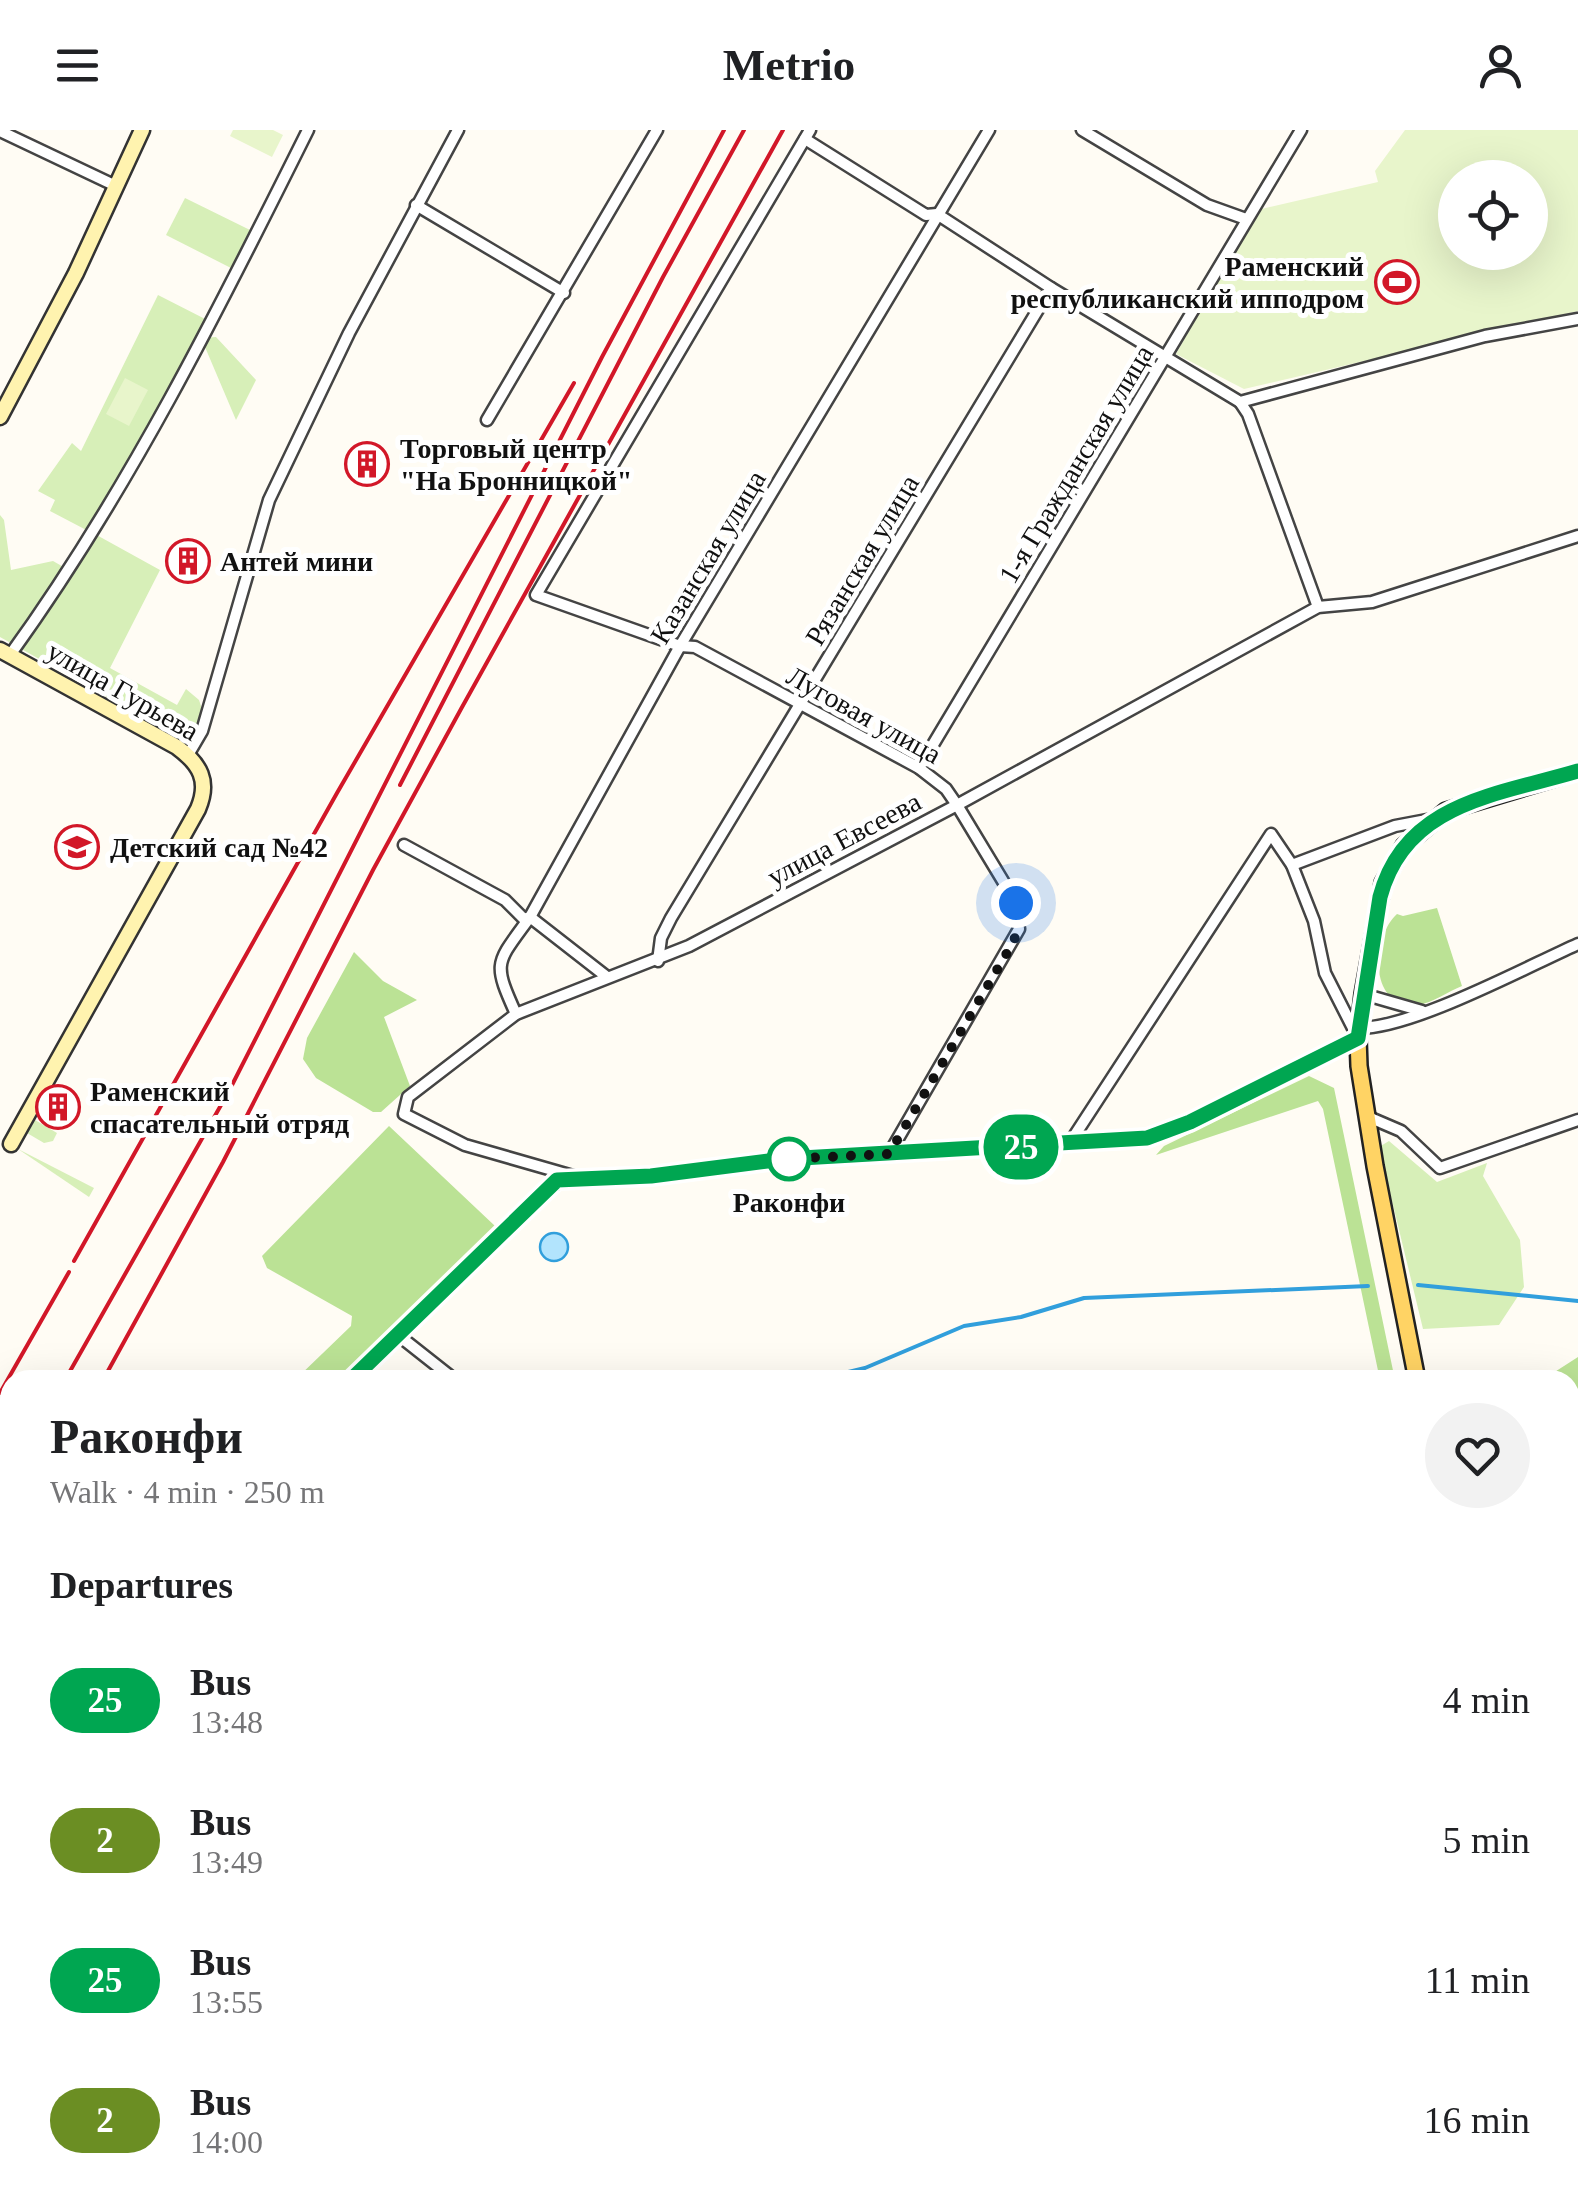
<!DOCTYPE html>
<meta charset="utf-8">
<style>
:root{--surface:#fff;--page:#f2f2f2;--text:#202124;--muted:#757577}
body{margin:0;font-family:Georgia,serif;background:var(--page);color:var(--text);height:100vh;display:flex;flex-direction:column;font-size:38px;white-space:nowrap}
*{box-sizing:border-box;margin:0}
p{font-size:32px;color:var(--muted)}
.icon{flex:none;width:55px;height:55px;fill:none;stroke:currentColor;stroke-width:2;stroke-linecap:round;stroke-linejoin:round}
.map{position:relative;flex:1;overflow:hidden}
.details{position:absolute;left:0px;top:1240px;width:1580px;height:842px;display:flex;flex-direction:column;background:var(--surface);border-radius:30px 30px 0 0;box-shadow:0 10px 40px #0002}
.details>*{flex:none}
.badge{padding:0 20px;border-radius:32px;font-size:35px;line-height:65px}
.controls{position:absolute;left:1438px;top:30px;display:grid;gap:20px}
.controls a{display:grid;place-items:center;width:110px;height:110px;border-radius:50%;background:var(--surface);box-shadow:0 10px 40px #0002;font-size:50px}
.you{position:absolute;width:50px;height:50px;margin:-25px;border:8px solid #fff;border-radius:50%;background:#1a73e8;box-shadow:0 0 0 15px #1a73e833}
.map>.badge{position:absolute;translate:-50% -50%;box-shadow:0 0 0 5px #fff}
h2{padding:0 50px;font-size:38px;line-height:90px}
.round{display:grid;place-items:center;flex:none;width:105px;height:105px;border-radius:52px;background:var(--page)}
.headline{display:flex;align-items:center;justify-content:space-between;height:170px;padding:0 50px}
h1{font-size:48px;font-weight:600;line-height:75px}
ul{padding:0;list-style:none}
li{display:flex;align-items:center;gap:30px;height:140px;padding:0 50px}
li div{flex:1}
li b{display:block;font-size:38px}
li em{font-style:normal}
li .badge{min-width:110px;font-weight:700;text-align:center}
header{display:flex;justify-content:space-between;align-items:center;height:130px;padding:0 50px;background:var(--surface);font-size:45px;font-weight:600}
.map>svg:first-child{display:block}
.green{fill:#d7efb8}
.forest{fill:#bbe295}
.pitch{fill:#e8f5cb;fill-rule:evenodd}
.water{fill:#b2e4fd;stroke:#319fdc;stroke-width:2.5}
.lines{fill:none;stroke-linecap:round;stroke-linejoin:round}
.stream{stroke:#319fdc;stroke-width:4}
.street-casing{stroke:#444;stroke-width:15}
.secondary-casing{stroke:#333;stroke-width:19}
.primary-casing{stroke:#222;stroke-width:20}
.street{stroke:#fff;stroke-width:10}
.secondary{stroke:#fff3af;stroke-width:14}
.primary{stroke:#ffd364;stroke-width:15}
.rail{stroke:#d21728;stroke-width:4}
.line-casing{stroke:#fff;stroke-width:22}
.line{stroke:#00a651;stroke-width:15}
.walk{stroke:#111;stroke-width:10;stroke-dasharray:0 18}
.stop-dot{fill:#fff;stroke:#00a651;stroke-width:5}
.labels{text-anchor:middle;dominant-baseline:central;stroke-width:10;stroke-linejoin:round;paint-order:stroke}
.poi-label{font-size:28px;font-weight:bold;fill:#111;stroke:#fff;text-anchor:start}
.street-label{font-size:28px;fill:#111;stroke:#fff}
.stop-label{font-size:28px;font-weight:bold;fill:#111;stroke:#fff}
</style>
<header><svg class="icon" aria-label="menu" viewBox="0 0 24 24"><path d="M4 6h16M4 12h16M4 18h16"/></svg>Metrio<svg class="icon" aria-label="person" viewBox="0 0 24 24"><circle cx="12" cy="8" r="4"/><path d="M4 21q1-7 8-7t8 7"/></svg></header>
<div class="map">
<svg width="1578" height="2081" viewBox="0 0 1578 2081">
<rect width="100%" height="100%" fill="#fffcf4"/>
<g class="green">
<path d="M 185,68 L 250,100 L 231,138 L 166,105 Z"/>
<path d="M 158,165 L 211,192 L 202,208 L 216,207 L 256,250 L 236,290 L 202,210 L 93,403 L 160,440 L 110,538 L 177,575 L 186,559 L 199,570 L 202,579 L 198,599 L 188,609 L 180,608 L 0,507 L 0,385 L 4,390 L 11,440 L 53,431 L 67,439 L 92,403 L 50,381 L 55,370 L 38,361 L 72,313 L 81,321 Z"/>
<path d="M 35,990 L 57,1003 L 53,1011 L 44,1013 L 27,1003 Z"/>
<path d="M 1389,1011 L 1437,1052 L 1487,1033 L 1483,1046 L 1520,1110 L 1524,1157 L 1499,1195 L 1423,1199 L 1379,1017 Z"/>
<path d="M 18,1019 L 94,1058 L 89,1067 Z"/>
<path d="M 1570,1447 L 1578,1460 L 1578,1569 L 1570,1567 Z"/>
</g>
<g class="forest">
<path d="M 1437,778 L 1462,856 C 1449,861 1432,873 1418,875 C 1368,880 1371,807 1397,784 L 1403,786 Z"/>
<path d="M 354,822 L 383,851 L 417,870 L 384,887 L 410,956 L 381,982 L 373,982 L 316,948 L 303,929 L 307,908 Z"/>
<path d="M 1309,946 L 1334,958 L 1395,1250 L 1380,1250 L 1323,979 L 1318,971 L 1156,1025 L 1164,1016 Z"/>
<path d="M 389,996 L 495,1096 L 338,1250 L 295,1250 L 351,1196 L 352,1186 L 267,1138 L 262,1126 Z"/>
<path d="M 1578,1227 L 1578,1363 L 1570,1366 L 1570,1250 L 1548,1250 L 1550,1245 Z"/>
</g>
<g class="pitch">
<path d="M 233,0 L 273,0 L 283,5 L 272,27 L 230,6 Z"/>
<path d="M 1405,0 L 1578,0 L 1578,181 L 1244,259 L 1176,224 L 1257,80 L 1378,52 L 1375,41 ZM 1455,48 L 1530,48 L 1530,122 L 1455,122 Z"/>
<path d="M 125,248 L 148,260 L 129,296 L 106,284 Z"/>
</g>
<circle class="water" cx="554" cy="1117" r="14"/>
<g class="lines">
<g class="stream">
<path d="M 1418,1155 L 1578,1171"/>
<path d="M 815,1250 L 865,1238 L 964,1196 L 1021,1187 L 1084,1168 L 1368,1156"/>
</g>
<g class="street-casing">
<g id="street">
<path d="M 810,0 L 536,465 L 680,516 L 695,517 L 919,638 L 946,659 L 957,675 L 1015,771 L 1019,799 L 889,1024"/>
<path d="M 1082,0 L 1207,75 L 1246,89"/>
<path d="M 0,1 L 116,56"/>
<path d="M 805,9 L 926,85 L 937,84 L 1051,158 L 1240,272 L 1485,206 L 1578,189"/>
<path d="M 416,75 L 564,163"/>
<path d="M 1240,272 L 1248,284 L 1318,477"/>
<path d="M 487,290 L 657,0"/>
<path d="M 10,525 C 128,362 219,179 308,0"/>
<path d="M 188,625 L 202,601 L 269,370 L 349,203 L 458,0"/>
<path d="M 919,638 L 1301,0"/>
<path d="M 404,715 L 505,770 L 524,789 L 530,787 L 607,847"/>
<path d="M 1292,735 L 1395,696 L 1432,689"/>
<path d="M 658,831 L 661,808 L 671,788 L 1051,158"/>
<path d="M 1363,864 L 1422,881"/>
<path d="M 516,884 C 492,831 496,834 530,787 L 680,516 L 989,0"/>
<path d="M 1359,898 C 1413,898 1524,838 1578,814"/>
<path d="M 1366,986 L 1401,1001 L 1440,1038 L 1578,990"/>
<path d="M 1069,1014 L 1271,704 L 1292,735 L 1314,791 L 1325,843 L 1356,904"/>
<path d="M 573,1046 L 465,1015 L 404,984 L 408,967 L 516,884 L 689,816 L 957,675 L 1318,477 L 1372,472 L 1578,406"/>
<path d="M 398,1205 L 455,1250"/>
<path d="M 0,1459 L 10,1442"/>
<path d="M 0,1781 L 10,1766"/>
<path d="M 1570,2042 L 1578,2022"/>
<path d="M 1496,2072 L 1515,2081"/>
<path d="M 162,2081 L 167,2072"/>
<path d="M 391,2081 L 396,2072"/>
<path d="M 632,2081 L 637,2072"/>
<path d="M 879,2081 L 884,2072"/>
<path d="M 1341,2081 L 1345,2072"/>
<path d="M 1554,2081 L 1557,2072"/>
</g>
</g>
<g class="secondary-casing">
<g id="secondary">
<path d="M 0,287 L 76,143 L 142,0"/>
<path d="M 0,520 L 177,617 C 200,634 210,651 198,679 L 11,1014"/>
<path d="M 351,1250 L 557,1050 L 651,1046 L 785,1029 L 1147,1008 L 1189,992 L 1358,908"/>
<path d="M 0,1951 L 10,1934"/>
<path d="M 530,2072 L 543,2081"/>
</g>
</g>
<g class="primary-casing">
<g id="primary">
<path d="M 1417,1250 L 1375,1036 L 1359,936 L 1358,908 L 1363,864 L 1383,753 L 1404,716 L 1446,681 L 1578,641"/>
<path d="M 1168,2081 L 1173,2072"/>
</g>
</g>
<use href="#street" class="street"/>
<use href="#secondary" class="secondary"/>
<use href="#primary" class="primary"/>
<g class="rail">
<path d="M 400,655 L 663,147 L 744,0"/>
<path d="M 74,1131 L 337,663 L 574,253"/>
<path d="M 65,1250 L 229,961 L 602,227 L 724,0"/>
<path d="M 103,1250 L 223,1032 L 373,740 L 461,579 L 783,0"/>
<path d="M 0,1263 L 69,1142"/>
<path d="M 0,1364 L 10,1347"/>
<path d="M 0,1416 L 10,1398"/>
</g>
</g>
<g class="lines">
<g class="line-casing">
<path id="line" d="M 351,1250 L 557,1050 L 651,1046 L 784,1029 L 1147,1008 L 1190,992 L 1358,908 L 1380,767 C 1405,672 1498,665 1578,641"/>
</g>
<use href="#line" class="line"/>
<path class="walk" d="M 789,1029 L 784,1029 L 889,1024 L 1014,811 L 1019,791 L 1016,773"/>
</g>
<defs>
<g id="stadium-ring" transform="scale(2.25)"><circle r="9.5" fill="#fff" stroke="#d21728" stroke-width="1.5"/><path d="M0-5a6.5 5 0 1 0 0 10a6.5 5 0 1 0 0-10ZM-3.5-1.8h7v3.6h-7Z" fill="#d21728"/></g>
<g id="building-ring" transform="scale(2.25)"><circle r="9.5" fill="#fff" stroke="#d21728" stroke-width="1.5"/><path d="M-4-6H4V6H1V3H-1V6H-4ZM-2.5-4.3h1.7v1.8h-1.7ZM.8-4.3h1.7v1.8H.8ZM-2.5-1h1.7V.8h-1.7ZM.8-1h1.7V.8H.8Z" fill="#d21728"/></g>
<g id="school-ring" transform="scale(2.25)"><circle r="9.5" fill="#fff" stroke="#d21728" stroke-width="1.5"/><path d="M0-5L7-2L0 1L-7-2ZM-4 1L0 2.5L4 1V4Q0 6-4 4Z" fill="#d21728"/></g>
</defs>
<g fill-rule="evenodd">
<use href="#stadium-ring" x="1397" y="152"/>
<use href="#building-ring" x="367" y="334"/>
<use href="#building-ring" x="188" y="431"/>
<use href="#school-ring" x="77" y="717"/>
<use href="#building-ring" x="58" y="977"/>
</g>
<circle class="stop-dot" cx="789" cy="1029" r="20"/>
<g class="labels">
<g class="poi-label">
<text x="1364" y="136" text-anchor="end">Раменский<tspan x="1364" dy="32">республиканский ипподром</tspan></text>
<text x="400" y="318">Торговый центр<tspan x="400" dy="32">"На Бронницкой"</tspan></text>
<text x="220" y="431">Антей мини</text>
<text x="110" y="717">Детский сад №42</text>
<text x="90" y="961">Раменский<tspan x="90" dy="32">спасательный отряд</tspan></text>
</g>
<g class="street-label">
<text transform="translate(1076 334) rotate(-59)">1-я Гражданская улица</text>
<text transform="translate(708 427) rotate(-59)">Казанская улица</text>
<text transform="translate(862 430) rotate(-59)">Рязанская улица</text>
<text transform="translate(123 561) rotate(30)">улица Гурьева</text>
<text transform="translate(864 585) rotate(29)">Луговая улица</text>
<text transform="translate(844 709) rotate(-28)">улица Евсеева</text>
</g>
<g class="stop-label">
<text x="789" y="1072">Раконфи</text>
</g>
</g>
</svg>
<div class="controls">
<a><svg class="icon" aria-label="locate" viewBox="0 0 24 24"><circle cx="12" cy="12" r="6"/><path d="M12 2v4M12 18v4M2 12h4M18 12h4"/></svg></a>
</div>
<div class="you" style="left:1016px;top:773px"></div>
<b class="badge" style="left:1021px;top:1017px;background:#00a651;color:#fff">25</b>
<section class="details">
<div class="headline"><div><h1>Раконфи</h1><p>Walk · 4 min · 250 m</p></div><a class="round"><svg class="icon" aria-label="heart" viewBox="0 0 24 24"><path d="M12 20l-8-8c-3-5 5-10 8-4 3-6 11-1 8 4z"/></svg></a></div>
<h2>Departures</h2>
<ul>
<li><span class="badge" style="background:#00a651;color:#fff">25</span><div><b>Bus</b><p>13:48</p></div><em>4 min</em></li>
<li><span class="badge" style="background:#6b8e23;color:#fff">2</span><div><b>Bus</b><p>13:49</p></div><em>5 min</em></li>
<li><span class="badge" style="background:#00a651;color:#fff">25</span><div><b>Bus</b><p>13:55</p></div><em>11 min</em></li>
<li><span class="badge" style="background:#6b8e23;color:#fff">2</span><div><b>Bus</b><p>14:00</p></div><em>16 min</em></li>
</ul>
</section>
</div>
